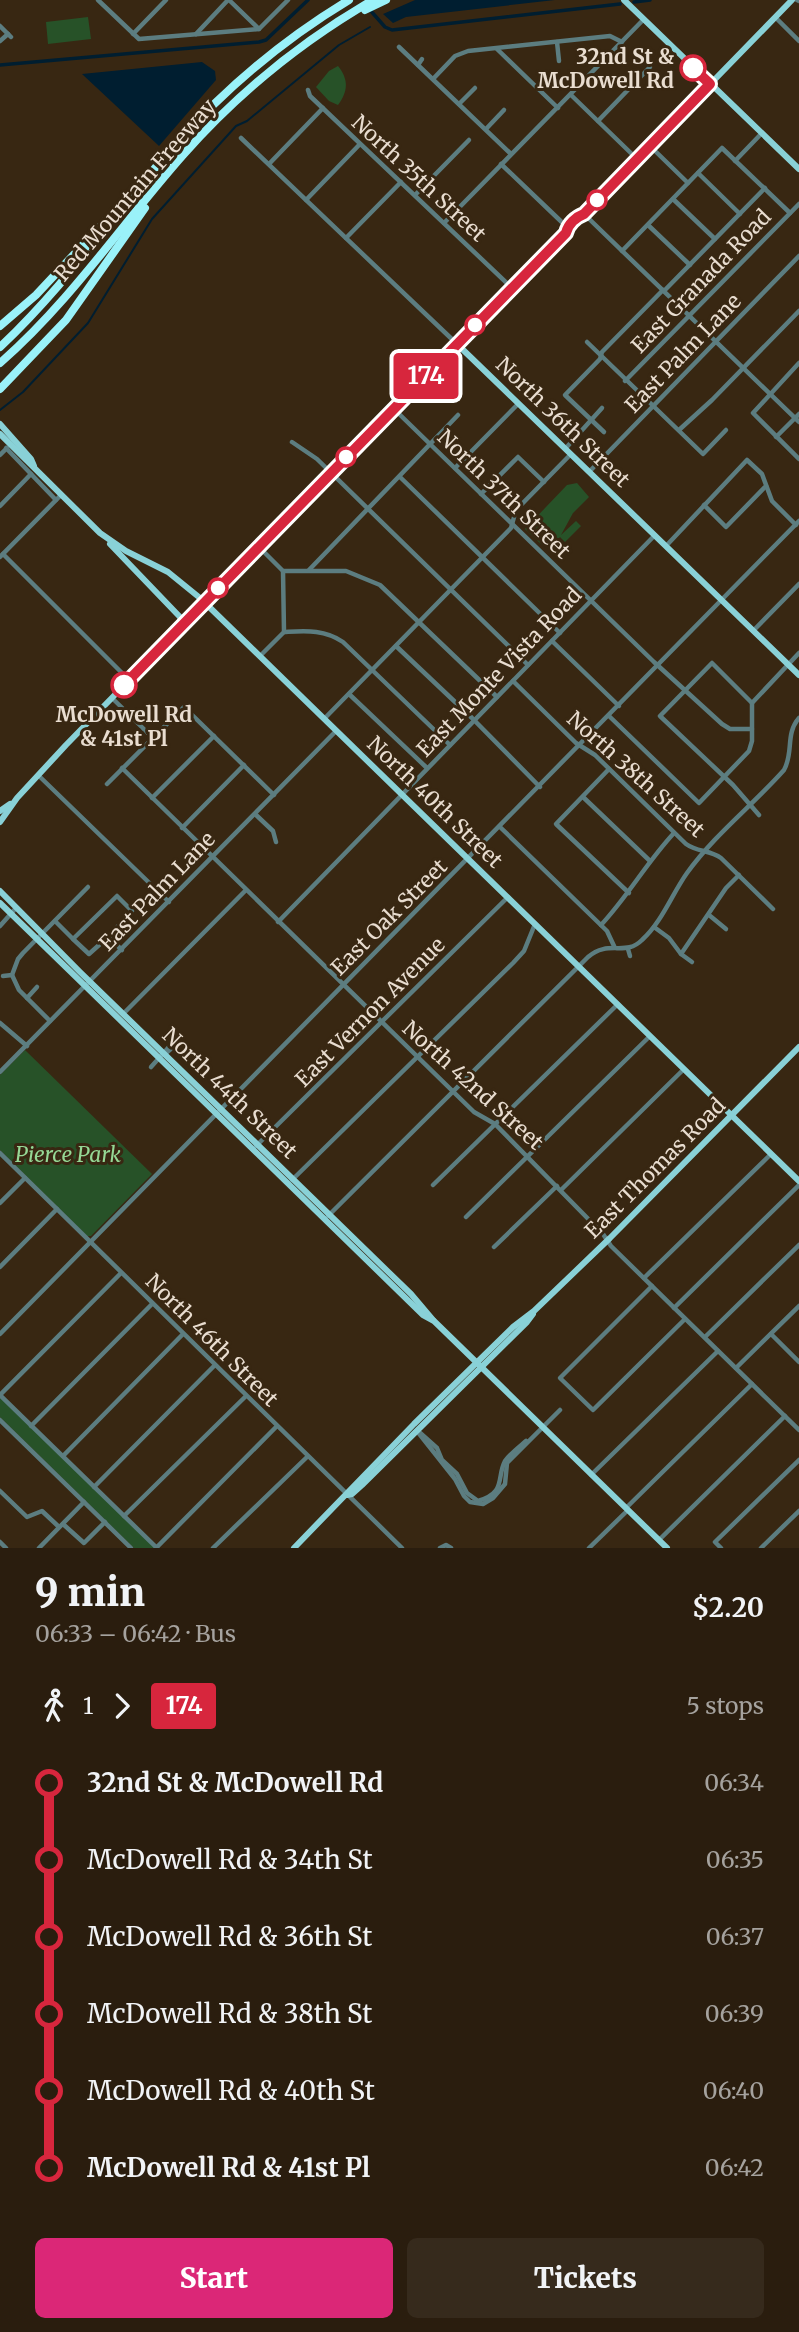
<!DOCTYPE html>
<meta charset="utf-8">
<style>
:root{--surface:#2a1d0e;--page:#362a1c;--text:#f1f3f6;--muted:#a5a29e;--accent:#db2777}
body{margin:0;font-family:Merriweather,serif;background:var(--page);color:var(--text);height:100vh;display:flex;flex-direction:column;font-size:26px;white-space:nowrap}
*{box-sizing:border-box;margin:0}
p{font-size:23px;color:var(--muted)}
.icon{flex:none;width:38px;height:38px;fill:none;stroke:currentColor;stroke-width:2;stroke-linecap:round;stroke-linejoin:round}
.map{position:relative;height:1548px;overflow:hidden}
.panel{display:flex;flex-direction:column;background:var(--surface);flex:1}
.panel>*{flex:none}
.badge{padding:0 14px;border-radius:5px;font-size:24px;line-height:46px}
.map>.badge{position:absolute;translate:-50% -50%;box-shadow:0 0 0 4px #fff}
.legs{display:flex;align-items:center;gap:10px;height:77px;padding:0 35px;font-size:23px}
.legs p{margin-inline-start:auto}
.overview{display:flex;align-items:center;justify-content:space-between;height:119px;padding:0 35px}
h1{font-size:38px;font-weight:800;line-height:52px}
.cta{display:flex;gap:14px;margin-top:auto;padding:14px 35px}
.cta a{flex:1;height:80px;border-radius:10px;background:var(--accent);color:#fff;font-size:28px;font-weight:800;line-height:80px;text-align:center}
.cta a+a{background:var(--page);color:var(--text)}
ul{padding:0 35px;list-style:none}
li{display:flex;align-items:center;gap:24px;height:77px;font-size:26px}
li i{display:grid;place-items:center;width:10px;height:100%;margin:0 9px;background:currentColor}
li i::after{content:'';width:18px;height:18px;margin:-9px;border:5px solid;border-radius:50%;background:var(--surface)}
li p{margin-inline-start:auto}
li:first-child i{background:linear-gradient(#0000 50%,currentColor 0)}
li:last-child i{background:linear-gradient(currentColor 50%,#0000 0)}
.map>svg:first-child{display:block}
.green{fill:#275228}
.water{fill:#001e30}
.lines{fill:none;stroke-linecap:round;stroke-linejoin:round}
.stream{stroke:#001e30;stroke-width:2}
.canal{stroke:#001e30;stroke-width:3.5}
.minor{stroke:#5c7d80;stroke-width:4.5}
.major{stroke:#89d1d7;stroke-width:6}
.highway{stroke:#9af2f9;stroke-width:8}
.line-1-casing{stroke:#fff;stroke-width:16}
.line-1{stroke:#d7263d;stroke-width:10}
.stop-1-dot{fill:#fff;stroke:#d7263d;stroke-width:3.5}
.labels{text-anchor:middle;dominant-baseline:central;stroke-width:6;stroke-linejoin:round;paint-order:stroke}
.stop-label{font-size:21px;font-weight:bold;fill:#e9ddd0;stroke:#382712;text-anchor:end}
.street-label{font-size:21px;fill:#e9ddd0;stroke:#382712}
.park-label{font-size:21px;font-style:italic;fill:#95d895;stroke:#382712}
</style>
<div class="map">
<svg width="799" height="1548" viewBox="0 0 799 1548">
<rect width="100%" height="100%" fill="#382712"/>
<g class="green">
<path d="M 88,17 L 91,39 L 48,44 L 46,22 Z"/>
<path d="M 338,66 C 349,80 348,91 338,105 L 329,101 L 316,87 L 329,71 Z"/>
<path d="M 577,483 L 589,497 L 573,513 L 561,535 L 576,521 L 581,526 L 565,542 L 560,537 L 551,547 L 542,545 L 525,529 L 567,485 Z"/>
<path d="M 25,1050 L 152,1174 L 91,1236 L 87,1236 L 0,1150 L 0,1075 Z"/>
<path d="M 0,1397 L 155,1548 L 134,1548 L 0,1417 Z"/>
</g>
<g class="water">
<path d="M 415,0 L 555,0 L 406,17 L 393,23 L 383,14 Z"/>
<path d="M 202,62 L 215,71 L 216,80 L 159,146 L 82,74 Z"/>
</g>
<g class="lines">
<path class="stream" d="M 0,410 L 23,392 L 88,323 L 152,219 L 236,126 L 247,121 L 339,45 L 370,27"/>
<g class="canal">
<path d="M 634,2 L 650,0"/>
<path d="M 370,10 L 385,27 L 392,30 L 620,4"/>
<path d="M 0,65 L 259,42 L 266,40 L 308,0"/>
</g>
<g class="minor">
<path d="M 98,0 L 139,39 L 259,29"/>
<path d="M 229,0 L 258,28"/>
<path d="M 797,0 L 799,1"/>
<path d="M 775,17 L 799,41"/>
<path d="M 0,26 L 11,37"/>
<path d="M 259,29 L 288,0"/>
<path d="M 133,34 L 166,0"/>
<path d="M 196,34 L 228,0"/>
<path d="M 0,41 L 8,34"/>
<path d="M 557,42 L 559,61"/>
<path d="M 399,47 L 511,154"/>
<path d="M 497,49 L 558,108"/>
<path d="M 418,65 L 422,59"/>
<path d="M 433,79 L 455,56 L 468,51 L 610,36 L 622,42"/>
<path d="M 308,90 L 310,96 L 512,288"/>
<path d="M 571,95 L 637,159"/>
<path d="M 459,104 L 475,88"/>
<path d="M 598,121 L 650,67"/>
<path d="M 486,129 L 504,110"/>
<path d="M 241,138 L 457,344"/>
<path d="M 650,146 L 688,183"/>
<path d="M 735,161 L 761,134"/>
<path d="M 269,164 L 323,108"/>
<path d="M 501,164 L 569,229"/>
<path d="M 698,173 L 740,214"/>
<path d="M 415,195 L 469,140"/>
<path d="M 673,199 L 715,239"/>
<path d="M 306,200 L 360,144"/>
<path d="M 584,214 L 799,422"/>
<path d="M 444,223 L 644,19"/>
<path d="M 648,225 L 690,265"/>
<path d="M 346,238 L 401,182"/>
<path d="M 622,251 L 722,148 L 790,213"/>
<path d="M 664,291 L 765,188"/>
<path d="M 587,342 L 703,454 L 726,430"/>
<path d="M 799,363 L 753,413 L 799,459"/>
<path d="M 625,381 L 799,204"/>
<path d="M 394,409 L 654,662 L 722,724 L 730,729 L 752,729"/>
<path d="M 679,430 L 712,400 L 799,311"/>
<path d="M 604,432 L 565,395 L 600,359 L 602,352 L 663,290"/>
<path d="M 776,437 L 799,414"/>
<path d="M 292,442 L 317,459 L 528,665"/>
<path d="M 6,448 L 56,500"/>
<path d="M 565,449 L 602,408"/>
<path d="M 0,455 L 7,448"/>
<path d="M 455,468 L 518,404"/>
<path d="M 589,472 L 799,256"/>
<path d="M 400,477 L 560,633"/>
<path d="M 481,494 L 518,457 L 544,482"/>
<path d="M 704,505 L 726,527 L 766,486"/>
<path d="M 0,506 L 31,474"/>
<path d="M 666,546 L 747,460 L 762,474 L 772,501 L 796,525"/>
<path d="M 259,547 L 283,571 L 346,571 L 380,585 L 497,697"/>
<path d="M 3,554 L 129,680"/>
<path d="M 0,557 L 61,495"/>
<path d="M 309,570 L 458,415"/>
<path d="M 753,631 L 799,584"/>
<path d="M 284,632 C 305,631 324,629 343,642 L 450,745"/>
<path d="M 552,641 L 619,706"/>
<path d="M 396,646 L 472,718 L 540,787"/>
<path d="M 260,656 L 284,632 L 283,571"/>
<path d="M 513,681 L 576,743 L 595,755 L 686,844 C 697,852 710,850 721,858 L 773,909"/>
<path d="M 349,694 L 427,768"/>
<path d="M 112,698 L 152,737"/>
<path d="M 752,703 L 712,663 L 660,716 L 733,785 L 759,815"/>
<path d="M 609,716 L 699,803 L 749,751 L 752,741 L 752,703 L 799,653"/>
<path d="M 324,719 L 511,528 L 516,510 L 571,454"/>
<path d="M 122,768 L 474,1112 L 495,1124 L 603,1234 L 611,1246 L 799,1430"/>
<path d="M 609,769 L 556,824 L 629,893"/>
<path d="M 38,775 L 169,902"/>
<path d="M 107,784 L 184,707 L 274,795"/>
<path d="M 583,797 L 650,861"/>
<path d="M 152,798 L 214,736"/>
<path d="M 255,814 L 273,831 L 276,842"/>
<path d="M 500,827 L 607,931 L 614,946"/>
<path d="M 182,828 L 244,765"/>
<path d="M 709,915 L 726,929"/>
<path d="M 55,921 L 73,939"/>
<path d="M 278,922 L 655,535"/>
<path d="M 601,925 C 628,896 647,862 674,833"/>
<path d="M 0,926 L 16,908"/>
<path d="M 654,927 L 669,938 L 681,954 L 692,962"/>
<path d="M 108,937 L 89,954 L 73,939 L 117,896 L 132,911 L 108,937 L 122,950"/>
<path d="M 628,949 L 630,956"/>
<path d="M 681,954 L 726,888 L 739,875"/>
<path d="M 12,975 L 19,990 L 50,1021"/>
<path d="M 3,976 L 12,975 L 18,959 L 23,953 L 88,887"/>
<path d="M 27,998 L 37,987"/>
<path d="M 123,1014 L 246,890"/>
<path d="M 0,1023 L 27,1046"/>
<path d="M 165,1054 L 180,1041"/>
<path d="M 151,1067 L 177,1038"/>
<path d="M 0,1072 L 336,731"/>
<path d="M 256,1146 L 508,897"/>
<path d="M 0,1153 L 402,1548"/>
<path d="M 292,1180 L 513,963 L 524,951 L 535,924"/>
<path d="M 433,1185 L 618,1004"/>
<path d="M 561,1190 L 684,1069"/>
<path d="M 0,1203 L 25,1178"/>
<path d="M 328,1216 L 588,957 C 609,939 625,957 642,940 C 662,922 672,894 687,873 C 715,834 753,805 784,770 C 794,752 785,734 799,718"/>
<path d="M 466,1217 L 650,1036"/>
<path d="M 494,1247 L 557,1186"/>
<path d="M 0,1267 L 57,1209"/>
<path d="M 644,1278 L 771,1154"/>
<path d="M 652,1286 L 560,1378 L 593,1410 L 685,1319"/>
<path d="M 674,1308 L 799,1185"/>
<path d="M 0,1334 L 799,521"/>
<path d="M 771,1334 L 799,1362"/>
<path d="M 705,1337 L 799,1245"/>
<path d="M 736,1368 L 799,1306"/>
<path d="M 0,1395 L 157,1548"/>
<path d="M 0,1395 L 121,1273"/>
<path d="M 0,1420 L 131,1548"/>
<path d="M 31,1426 L 152,1304"/>
<path d="M 417,1431 L 455,1479 L 464,1496 L 470,1502 L 483,1504 L 493,1498 L 505,1484 L 507,1463 L 560,1410"/>
<path d="M 418,1431 L 437,1448 L 442,1460 L 457,1474 L 467,1493 L 478,1501 C 507,1492 496,1478 505,1461 C 510,1454 519,1447 526,1441"/>
<path d="M 63,1456 L 183,1334"/>
<path d="M 591,1475 L 718,1351"/>
<path d="M 94,1487 L 215,1365"/>
<path d="M 0,1491 L 27,1517 L 42,1511 L 59,1527"/>
<path d="M 626,1508 L 752,1384"/>
<path d="M 124,1516 L 246,1396"/>
<path d="M 63,1524 L 84,1543 L 105,1522"/>
<path d="M 659,1540 L 785,1416"/>
<path d="M 0,1542 L 6,1548"/>
<path d="M 39,1548 L 84,1502"/>
<path d="M 156,1548 L 277,1426"/>
<path d="M 213,1548 L 307,1457"/>
<path d="M 440,1548 L 446,1545 L 451,1548"/>
<path d="M 589,1548 L 628,1510"/>
<path d="M 721,1548 L 715,1542 L 799,1460"/>
<path d="M 761,1548 L 799,1511"/>
</g>
<g class="major">
<path d="M 624,0 L 799,169"/>
<path d="M 566,233 C 568,224 576,217 584,214"/>
<path d="M 457,344 L 799,675"/>
<path d="M 0,424 L 31,459 L 34,466"/>
<path d="M 0,434 L 100,533 L 126,551 L 168,572 L 200,598 L 799,1181"/>
<path d="M 110,544 L 180,617 L 182,625"/>
<path d="M 0,811 L 10,804"/>
<path d="M 0,822 L 17,798 L 66,745 L 495,305 L 566,233 L 582,219 L 584,214 L 792,0"/>
<path d="M 0,891 L 80,972 L 411,1294 L 433,1320"/>
<path d="M 0,903 L 423,1315 L 434,1321 L 667,1548"/>
<path d="M 347,1495 L 352,1494 L 362,1485 L 527,1322 L 533,1314"/>
<path d="M 294,1548 L 414,1424 L 513,1327 L 534,1311 L 610,1238 L 799,1047"/>
</g>
<g class="highway">
<path d="M 365,10 L 386,0"/>
<path d="M 0,326 L 36,295 L 109,217"/>
<path d="M 0,347 C 65,286 115,213 174,146 C 224,90 284,39 349,0"/>
<path d="M 0,363 C 70,302 122,224 183,155 C 238,93 302,41 373,0"/>
<path d="M 0,389 L 66,320 L 145,208"/>
</g>
</g>
<g class="lines">
<g class="line-1-casing">
<path id="line-1" d="M 124,685 L 566,233 C 568,224 576,217 584,214 L 710,84 L 693,68"/>
</g>
<use href="#line-1" class="line-1"/>
</g>
<g class="stop-1-dot">
<circle cx="693" cy="68" r="12"/>
<circle cx="597" cy="200" r="9"/>
<circle cx="475" cy="325" r="9"/>
<circle cx="346" cy="457" r="9"/>
<circle cx="218" cy="588" r="9"/>
<circle cx="124" cy="685" r="12"/>
</g>
<g class="labels">
<g class="stop-label">
<text x="674" y="56">32nd St &amp;<tspan x="674" dy="24">McDowell Rd</tspan></text>
<text x="124" y="714" text-anchor="middle">McDowell Rd<tspan x="124" dy="24">&amp; 41st Pl</tspan></text>
</g>
<g class="street-label">
<text transform="translate(419 178) rotate(43)">North 35th Street</text>
<text transform="translate(135 190) rotate(-49)">Red Mountain Freeway</text>
<text transform="translate(701 281) rotate(-46)">East Granada Road</text>
<text transform="translate(683 353) rotate(-46)">East Palm Lane</text>
<text transform="translate(563 422) rotate(44)">North 36th Street</text>
<text transform="translate(504 494) rotate(44)">North 37th Street</text>
<text transform="translate(499 672) rotate(-46)">East Monte Vista Road</text>
<text transform="translate(636 774) rotate(42)">North 38th Street</text>
<text transform="translate(435 802) rotate(44)">North 40th Street</text>
<text transform="translate(157 891) rotate(-46)">East Palm Lane</text>
<text transform="translate(389 917) rotate(-45)">East Oak Street</text>
<text transform="translate(370 1012) rotate(-45)">East Vernon Avenue</text>
<text transform="translate(473 1085) rotate(42)">North 42nd Street</text>
<text transform="translate(230 1093) rotate(44)">North 44th Street</text>
<text transform="translate(655 1168) rotate(-45)">East Thomas Road</text>
<text transform="translate(212 1340) rotate(45)">North 46th Street</text>
</g>
<g class="park-label">
<text x="68" y="1154">Pierce Park</text>
</g>
</g>
</svg>
<b class="badge" style="left:426px;top:376px;background:#d7263d;color:#fff">174</b>
</div>
<section class="panel">
<div class="overview"><div><h1>9 min</h1><p>06:33 – 06:42 · Bus</p></div><b>$2.20</b></div>
<div class="legs"><svg class="icon" aria-label="walk" viewBox="0 0 24 24"><circle cx="13" cy="4" r="2"/><path d="M13 8l-2 6 4 7M11 14l-3 7M7 12l3-4h3l4 4"/></svg>1<svg class="icon" aria-label="forward" viewBox="0 0 24 24"><path d="M9 5l7 7-7 7"/></svg><b class="badge" style="background:#d7263d;color:#fff">174</b><p>5 stops</p></div>
<ul>
<li><i style="color:#d7263d"></i><b>32nd St &amp; McDowell Rd</b><p>06:34</p></li>
<li><i style="color:#d7263d"></i><span>McDowell Rd &amp; 34th St</span><p>06:35</p></li>
<li><i style="color:#d7263d"></i><span>McDowell Rd &amp; 36th St</span><p>06:37</p></li>
<li><i style="color:#d7263d"></i><span>McDowell Rd &amp; 38th St</span><p>06:39</p></li>
<li><i style="color:#d7263d"></i><span>McDowell Rd &amp; 40th St</span><p>06:40</p></li>
<li><i style="color:#d7263d"></i><b>McDowell Rd &amp; 41st Pl</b><p>06:42</p></li>
</ul>
<div class="cta"><a>Start</a><a>Tickets</a></div>
</section>
